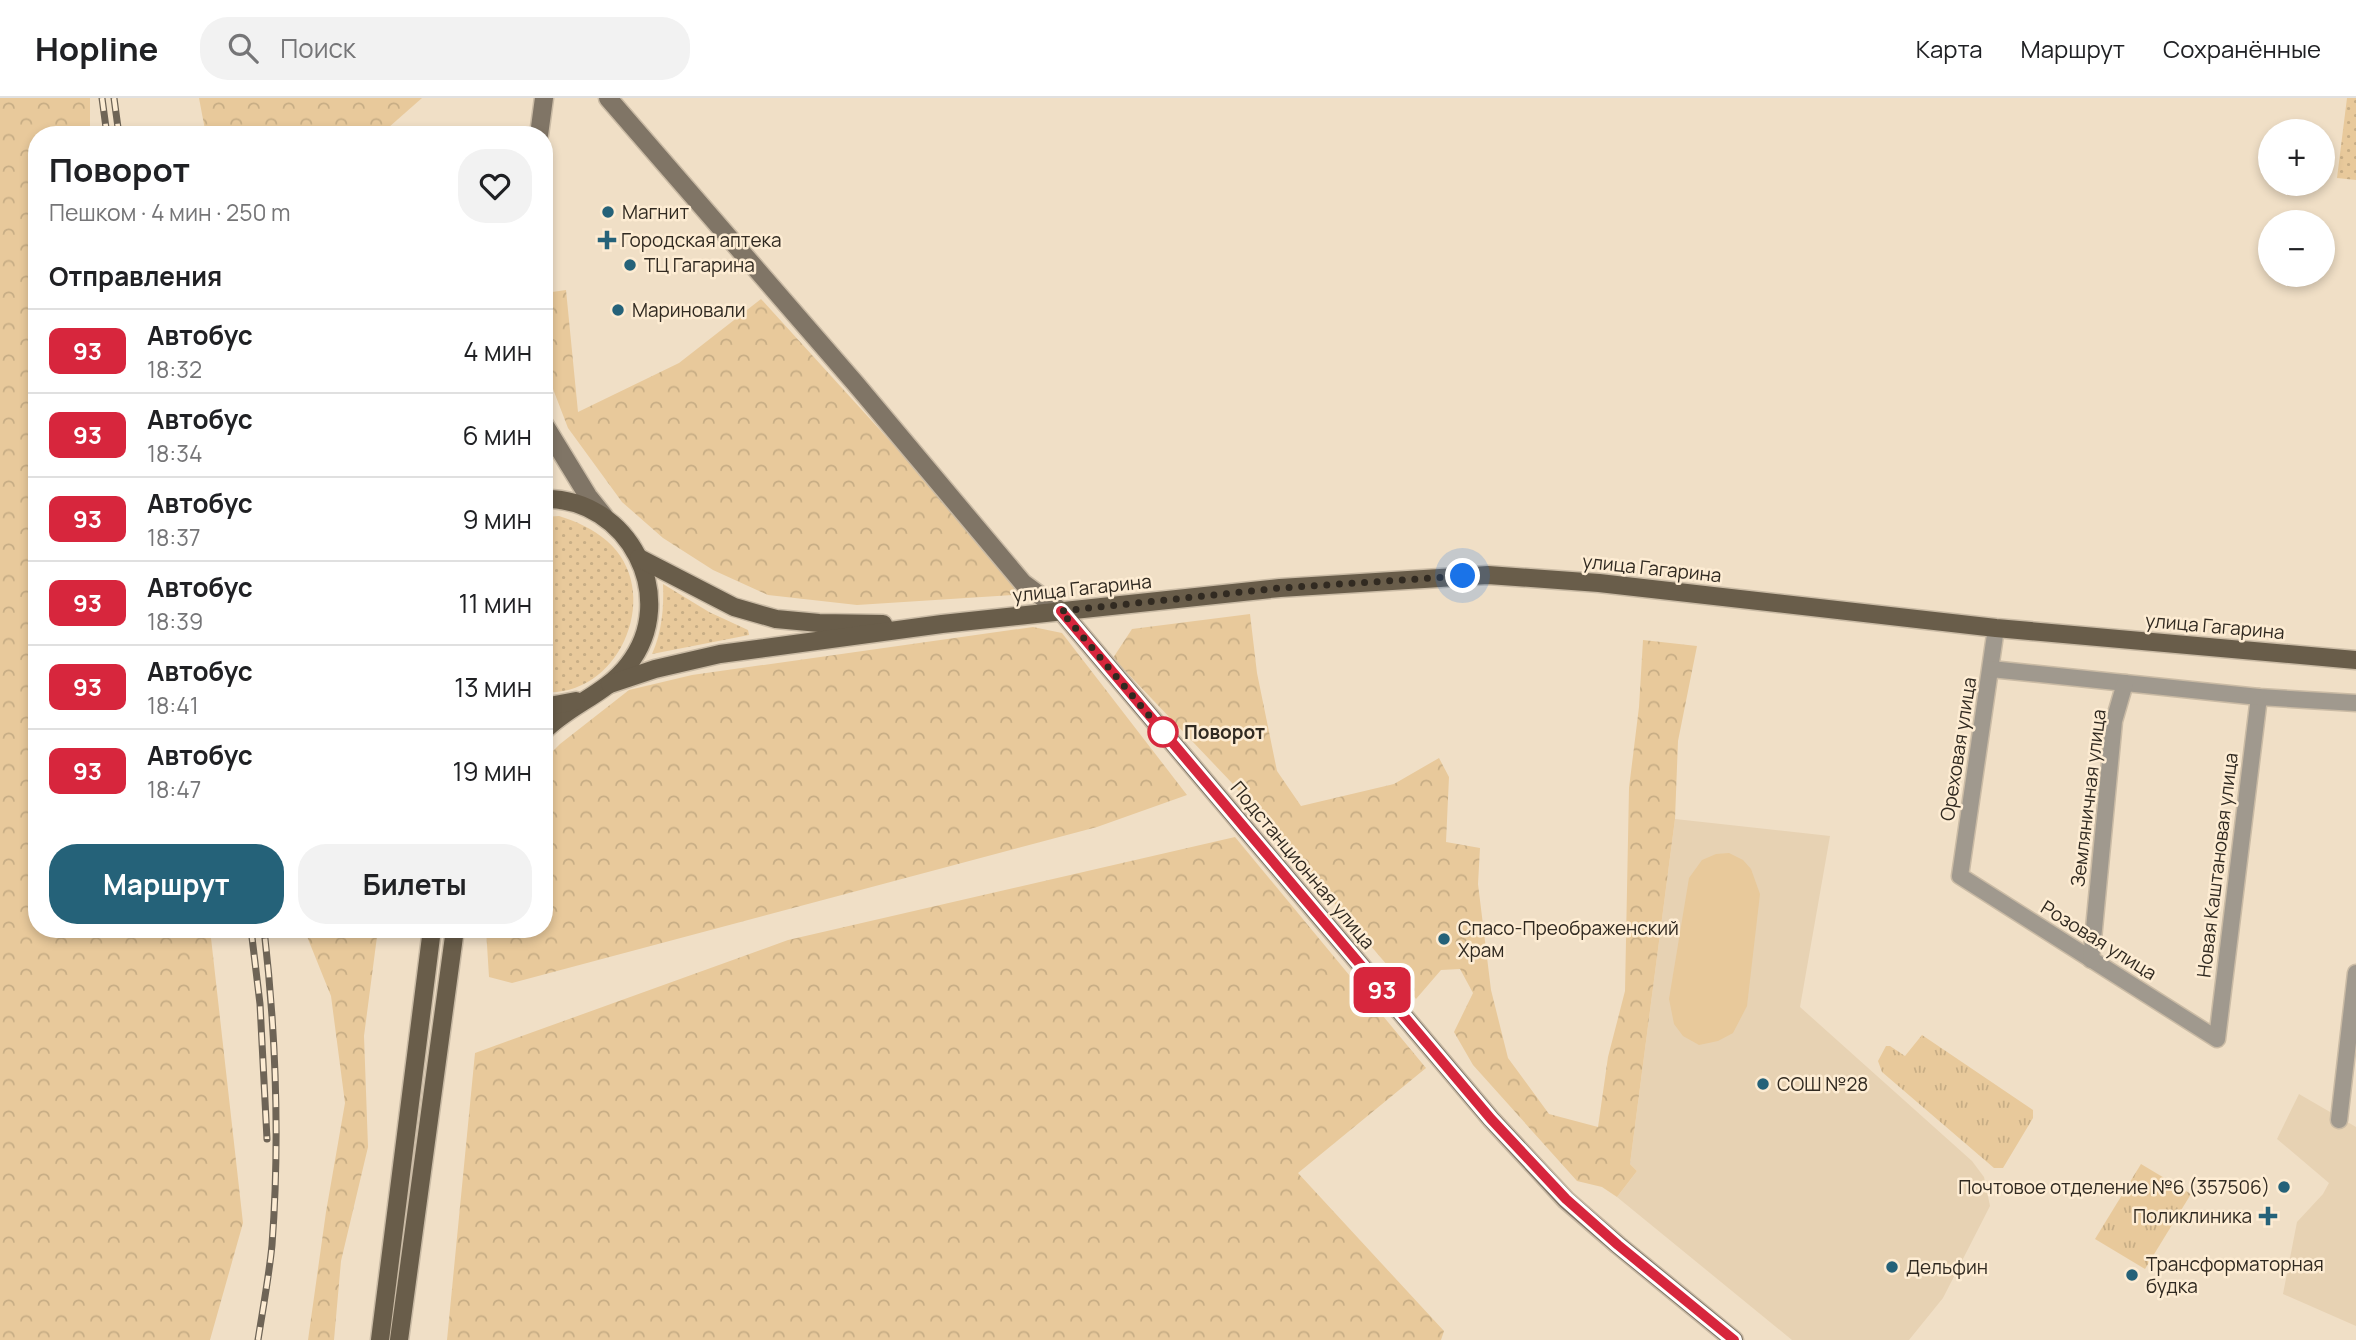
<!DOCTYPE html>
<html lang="ru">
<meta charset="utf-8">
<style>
:root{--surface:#fff;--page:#f2f2f2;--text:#202124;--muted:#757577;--line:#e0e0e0;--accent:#256279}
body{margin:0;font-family:Manrope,sans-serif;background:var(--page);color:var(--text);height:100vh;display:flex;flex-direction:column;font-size:26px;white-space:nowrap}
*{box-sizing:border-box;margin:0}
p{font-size:23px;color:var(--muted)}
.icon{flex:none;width:38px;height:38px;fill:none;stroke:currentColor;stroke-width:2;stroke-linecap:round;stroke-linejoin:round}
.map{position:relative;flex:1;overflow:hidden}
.panel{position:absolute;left:28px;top:28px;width:525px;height:812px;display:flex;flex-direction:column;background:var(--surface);border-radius:28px;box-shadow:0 4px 10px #0003}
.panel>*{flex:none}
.badge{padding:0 14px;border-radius:10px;font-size:24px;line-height:46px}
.tools{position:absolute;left:2258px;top:21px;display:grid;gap:14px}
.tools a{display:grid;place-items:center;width:77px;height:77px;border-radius:50%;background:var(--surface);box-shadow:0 4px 10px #0003;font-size:35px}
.you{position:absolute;width:35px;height:35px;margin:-18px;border:5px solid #fff;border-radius:50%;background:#1a73e8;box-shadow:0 0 0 10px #1a73e833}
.map>.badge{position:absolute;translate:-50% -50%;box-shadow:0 0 0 4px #fff}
h2{padding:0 21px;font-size:26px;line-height:63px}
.round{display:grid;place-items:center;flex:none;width:74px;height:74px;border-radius:28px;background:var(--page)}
.overview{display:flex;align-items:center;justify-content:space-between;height:119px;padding:0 21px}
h1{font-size:33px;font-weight:700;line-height:52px}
.action{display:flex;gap:14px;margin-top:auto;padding:14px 21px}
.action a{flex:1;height:80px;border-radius:28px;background:var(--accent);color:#fff;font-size:28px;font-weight:700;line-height:80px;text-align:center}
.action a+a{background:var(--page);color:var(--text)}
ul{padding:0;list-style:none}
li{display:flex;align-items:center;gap:21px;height:84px;padding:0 21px;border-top:2px solid var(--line)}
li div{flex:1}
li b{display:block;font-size:26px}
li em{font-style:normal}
li .badge{min-width:77px;font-weight:700;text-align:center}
header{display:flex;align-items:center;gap:42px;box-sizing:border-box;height:98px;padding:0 35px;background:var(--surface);border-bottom:2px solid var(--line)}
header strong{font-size:33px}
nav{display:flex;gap:38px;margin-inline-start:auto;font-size:24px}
.search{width:490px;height:63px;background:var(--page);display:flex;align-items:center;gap:18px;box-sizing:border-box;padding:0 24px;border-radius:28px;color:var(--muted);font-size:26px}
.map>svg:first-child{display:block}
.built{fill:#e7d2b3}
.grass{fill:url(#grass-dots)}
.forest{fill:url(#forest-crowns)}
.park{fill:url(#park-tufts)}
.pitch{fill:#e8c99b}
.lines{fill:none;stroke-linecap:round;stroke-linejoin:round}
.street-casing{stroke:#cabba5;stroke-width:19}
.secondary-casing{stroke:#cabba5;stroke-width:21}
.primary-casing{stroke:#cabba5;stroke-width:21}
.street{stroke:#a0998e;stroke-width:16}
.secondary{stroke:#807566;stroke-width:18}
.primary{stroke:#695d4a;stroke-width:18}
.rail-casing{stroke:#6e6456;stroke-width:7}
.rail{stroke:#fdecd3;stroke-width:4.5;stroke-dasharray:13;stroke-linecap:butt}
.line-casing{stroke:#fff;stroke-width:16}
.line{stroke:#d7263d;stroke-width:10}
.walk{stroke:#312a21;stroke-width:7;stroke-dasharray:0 12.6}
.poi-dot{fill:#256279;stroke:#fdecd3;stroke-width:2.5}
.stop-dot{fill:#fff;stroke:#d7263d;stroke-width:3.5}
.labels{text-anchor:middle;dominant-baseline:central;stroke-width:5;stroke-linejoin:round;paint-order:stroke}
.poi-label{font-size:19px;fill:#312a21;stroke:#fdecd3;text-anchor:start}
.street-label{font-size:19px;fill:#312a21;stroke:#fdecd3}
.stop-label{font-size:19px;font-weight:bold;fill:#312a21;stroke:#fdecd3;text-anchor:start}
</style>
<header>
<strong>Hopline</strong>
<div class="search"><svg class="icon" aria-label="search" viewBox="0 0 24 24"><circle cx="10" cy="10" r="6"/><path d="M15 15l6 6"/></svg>Поиск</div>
<nav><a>Карта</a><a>Маршрут</a><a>Сохранённые</a></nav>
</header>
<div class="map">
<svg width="2356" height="1242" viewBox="0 0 2356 1242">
<defs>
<pattern id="grass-dots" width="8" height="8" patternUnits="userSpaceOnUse" patternTransform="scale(1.75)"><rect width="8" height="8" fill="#e8c99b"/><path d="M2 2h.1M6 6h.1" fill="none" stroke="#c7ad85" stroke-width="1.8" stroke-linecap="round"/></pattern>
<pattern id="forest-crowns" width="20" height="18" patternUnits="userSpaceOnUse" patternTransform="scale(1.75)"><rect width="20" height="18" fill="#e8c99b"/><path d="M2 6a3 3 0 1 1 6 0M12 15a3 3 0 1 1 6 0" fill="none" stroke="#c7ad85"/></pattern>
<pattern id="park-tufts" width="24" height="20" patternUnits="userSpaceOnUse" patternTransform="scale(1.75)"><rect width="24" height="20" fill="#e8c99b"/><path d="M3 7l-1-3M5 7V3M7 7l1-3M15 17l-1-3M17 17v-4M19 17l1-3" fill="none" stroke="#c7ad85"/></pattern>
</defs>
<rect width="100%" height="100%" fill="#f0dfc6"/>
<g class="built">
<path d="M 1675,721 L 1830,738 L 1800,909 L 1972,1063 L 1984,1079 L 1990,1108 L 1943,1200 L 1909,1242 L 1792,1242 L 1617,1099 L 1637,1073 L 1630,1066 Z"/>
<path d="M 2299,996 L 2356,1029 L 2356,1228 L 2283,1196 L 2297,1124 L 2323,1096 L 2329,1085 L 2277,1041 Z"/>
</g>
<g class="grass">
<path d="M 2347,0 L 2356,0 L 2356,82 L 2337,80 Z"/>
<path d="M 559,418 C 577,424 592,430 607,443 C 665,493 620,600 544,594 L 544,419 Z"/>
<path d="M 663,486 L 709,514 L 748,532 L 749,537 L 652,556 C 662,534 664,510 663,486 Z"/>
</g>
<g class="forest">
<path d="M 0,0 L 90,0 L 90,37 L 37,37 L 37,831 L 210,831 L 243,1125 L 210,1242 L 0,1242 Z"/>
<path d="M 199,0 L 422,0 L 380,37 L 206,37 Z"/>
<path d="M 566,192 L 578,314 L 679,265 L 761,201 L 891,344 L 1019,491 L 1013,497 L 857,507 L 768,497 L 713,472 L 663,440 L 622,404 L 568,330 L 553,291 L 545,195 Z"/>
<path d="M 1250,516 L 1257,575 L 1277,673 L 1301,708 L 1394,686 L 1439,660 L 1449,679 L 1446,744 L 1480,750 L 1478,786 L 1491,892 L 1508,960 L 1549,1016 L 1598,1029 L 1608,959 L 1625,893 L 1629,690 L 1639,609 L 1643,542 L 1697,548 L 1678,643 L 1675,721 L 1630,1066 L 1637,1073 L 1617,1099 L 1602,1089 L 1577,1083 L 1473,967 L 1454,934 L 1473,895 L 1460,871 L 1441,872 L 1416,901 L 1232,685 L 1113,560 L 1132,531 Z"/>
<path d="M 1033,529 L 1062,535 L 1187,697 L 1097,729 L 512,885 L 489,879 L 486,831 L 544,831 L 544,662 L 560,646 L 629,592 L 692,577 Z"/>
<path d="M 1235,739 L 1426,970 L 1298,1075 L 1444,1233 L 1441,1242 L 447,1242 L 475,955 L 788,842 Z"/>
<path d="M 304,831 L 378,831 L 364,938 L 368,1049 L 341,1163 L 334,1242 L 308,1242 L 326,1114 L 345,1005 L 331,898 Z"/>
</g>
<g class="park">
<path d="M 1922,937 L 2033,1012 L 2033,1020 L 2003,1070 L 1994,1070 L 1882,974 L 1878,963 L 1886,948 L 1890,948 L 1905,958 Z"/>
<path d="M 2141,1066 L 2191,1096 L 2145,1171 L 2095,1141 Z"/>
</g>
<path class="pitch" d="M 1729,755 L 1743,762 L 1751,771 L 1760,796 L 1747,908 L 1733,935 L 1718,943 L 1699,947 L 1683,938 L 1674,926 L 1669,901 L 1689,780 L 1702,762 L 1716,756 Z"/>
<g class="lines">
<g class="street-casing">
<g id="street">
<path d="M 1996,530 L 1960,778 L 2217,941 L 2259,599"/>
<path d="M 1991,571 L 2259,599 L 2356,605"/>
<path d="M 2091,862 L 2114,623 L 2125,585"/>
<path d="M 2339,1022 L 2356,875"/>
</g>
</g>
<g class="secondary-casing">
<g id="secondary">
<path d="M 608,0 L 855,285 L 1023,485 L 1061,513 L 1491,1021 L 1566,1102 L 1618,1147 L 1734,1242"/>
<path d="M 539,37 L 544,0"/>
<path d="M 544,326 L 588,398 L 604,418"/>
</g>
</g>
<g class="primary-casing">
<g id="primary">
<path d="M 544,401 C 628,399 681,500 628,567 C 606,596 569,607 544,633"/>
<path d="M 639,460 L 734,509 L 776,521 L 819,525 L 883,526"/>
<path d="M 610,586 L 655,571 L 720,556 L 942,526 L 1280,490 L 1488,477 L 1599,485 L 1996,530 L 2356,562"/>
<path d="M 544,609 L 576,603"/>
<path d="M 380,1242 L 432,831"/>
<path d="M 399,1242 L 455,831"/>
</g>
</g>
<use href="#street" class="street"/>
<use href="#secondary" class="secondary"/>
<use href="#primary" class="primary"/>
<g class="rail-casing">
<g id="rail">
<path d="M 102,0 L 107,37"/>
<path d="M 114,0 L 119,37"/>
<path d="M 251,831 L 260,906 L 267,1041"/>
<path d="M 258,1242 C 263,1210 269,1178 272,1147 C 280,1041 276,936 264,831"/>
</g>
</g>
<use href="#rail" class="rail"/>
</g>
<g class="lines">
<g class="line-casing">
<path id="line" d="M 1061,513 L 1491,1021 L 1566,1101 L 1618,1147 L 1734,1242"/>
</g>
<use href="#line" class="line"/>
<path class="walk" d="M 1163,634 L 1168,640 L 1061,513 L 1280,490 L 1463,478"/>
</g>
<g class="poi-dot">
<circle cx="608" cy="114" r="7"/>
<path d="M603.5 131.5h7v7h7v7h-7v7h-7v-7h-7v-7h7z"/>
<circle cx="630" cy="167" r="7"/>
<circle cx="618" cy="212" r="7"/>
<circle cx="1444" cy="841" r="7"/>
<circle cx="1763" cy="986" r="7"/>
<circle cx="2284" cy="1089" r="7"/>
<path d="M2264.5 1107.5h7v7h7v7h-7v7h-7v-7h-7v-7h7z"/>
<circle cx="1892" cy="1169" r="7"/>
<circle cx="2132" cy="1177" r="7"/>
</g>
<circle class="stop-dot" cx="1163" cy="634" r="14"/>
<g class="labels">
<g class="poi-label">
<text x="622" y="114">Магнит</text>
<text x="621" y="142">Городская аптека</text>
<text x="644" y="167">ТЦ Гагарина</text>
<text x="632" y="212">Мариновали</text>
<text x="1458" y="830">Спасо-Преображенский<tspan x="1458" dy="22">Храм</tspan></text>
<text x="1777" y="986">СОШ №28</text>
<text x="2270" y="1089" text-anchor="end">Почтовое отделение №6 (357506)</text>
<text x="2252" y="1118" text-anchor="end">Поликлиника</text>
<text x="2146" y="1166">Трансформаторная<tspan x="2146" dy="22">будка</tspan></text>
<text x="1906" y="1169">Дельфин</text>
</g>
<g class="street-label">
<text transform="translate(1652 470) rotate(6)">улица Гагарина</text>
<text transform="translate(1082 490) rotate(-6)">улица Гагарина</text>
<text transform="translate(2215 528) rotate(5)">улица Гагарина</text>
<text transform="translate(1958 651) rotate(-81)">Ореховая улица</text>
<text transform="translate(2088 700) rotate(-83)">Земляничная улица</text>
<text transform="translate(1303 767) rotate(50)">Подстанционная улица</text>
<text transform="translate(2217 767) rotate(-83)">Новая Каштановая улица</text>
<text transform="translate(2099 842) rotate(32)">Розовая улица</text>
</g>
<g class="stop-label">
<text x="1184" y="634">Поворот</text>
</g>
</g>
</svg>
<div class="tools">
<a>+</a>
<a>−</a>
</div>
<div class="you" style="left:1463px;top:478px"></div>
<b class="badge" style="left:1382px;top:892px;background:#d7263d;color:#fff">93</b>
<section class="panel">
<div class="overview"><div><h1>Поворот</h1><p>Пешком · 4 мин · 250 m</p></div><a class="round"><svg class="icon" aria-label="heart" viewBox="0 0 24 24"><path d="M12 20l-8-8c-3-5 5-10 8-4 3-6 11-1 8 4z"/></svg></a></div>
<h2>Отправления</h2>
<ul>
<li><span class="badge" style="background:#d7263d;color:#fff">93</span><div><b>Автобус</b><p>18:32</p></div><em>4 мин</em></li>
<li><span class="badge" style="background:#d7263d;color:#fff">93</span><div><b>Автобус</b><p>18:34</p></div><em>6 мин</em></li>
<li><span class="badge" style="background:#d7263d;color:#fff">93</span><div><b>Автобус</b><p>18:37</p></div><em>9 мин</em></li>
<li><span class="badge" style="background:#d7263d;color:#fff">93</span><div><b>Автобус</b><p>18:39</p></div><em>11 мин</em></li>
<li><span class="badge" style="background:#d7263d;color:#fff">93</span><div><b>Автобус</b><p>18:41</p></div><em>13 мин</em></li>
<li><span class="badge" style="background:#d7263d;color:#fff">93</span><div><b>Автобус</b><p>18:47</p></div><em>19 мин</em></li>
</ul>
<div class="action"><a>Маршрут</a><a>Билеты</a></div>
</section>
</div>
